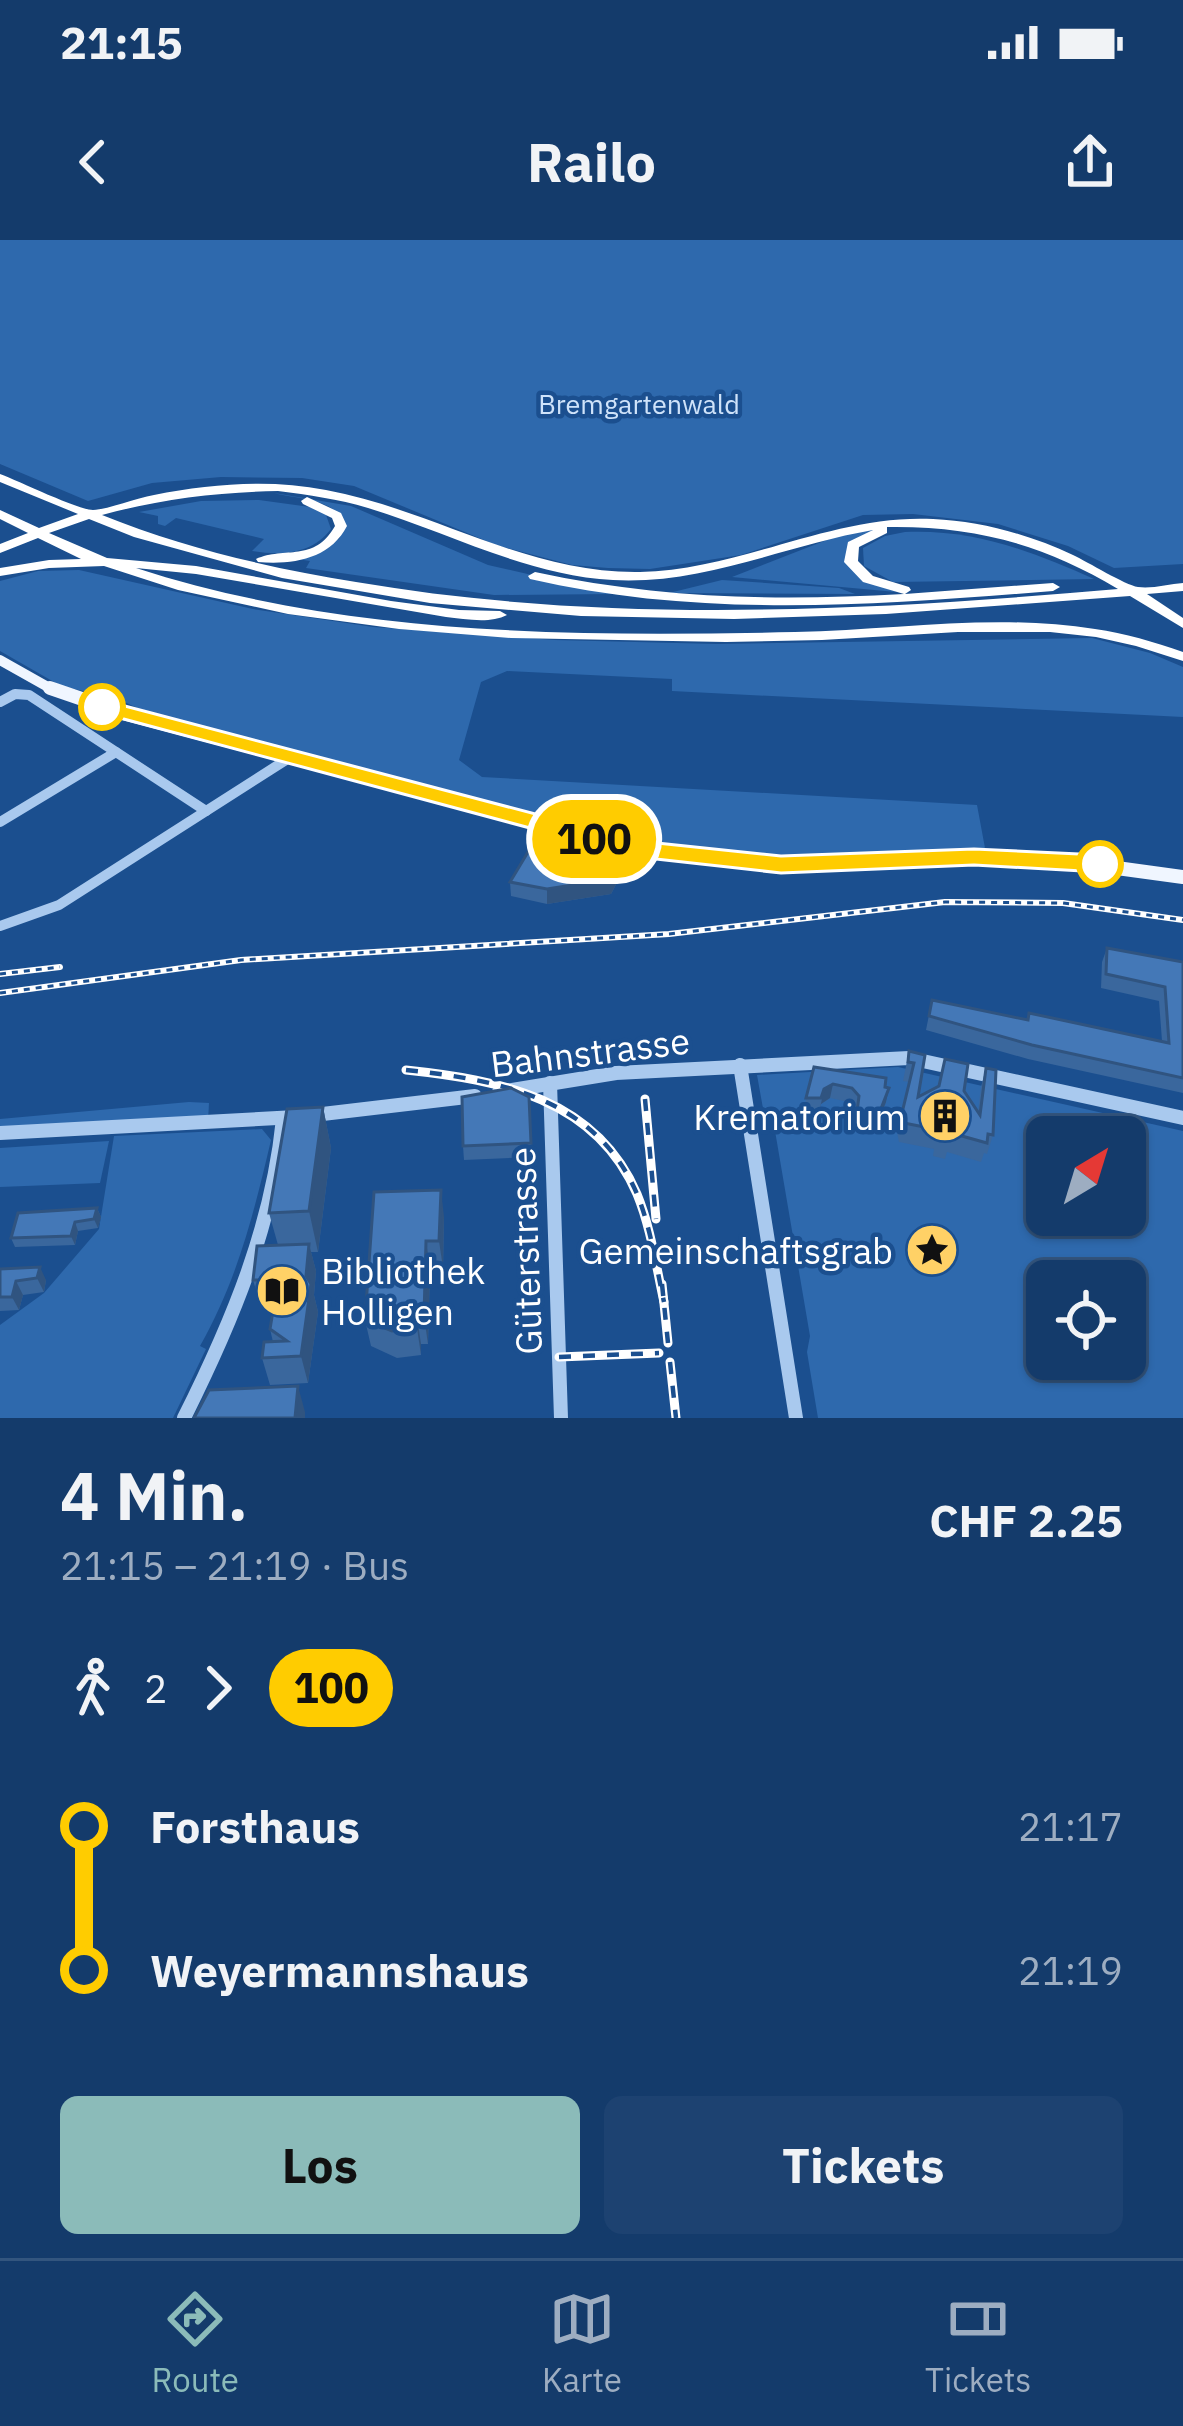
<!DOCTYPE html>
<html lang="de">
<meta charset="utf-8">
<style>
:root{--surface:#143b6b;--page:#1d4271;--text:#f1f3f6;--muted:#9dadc1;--line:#33557e;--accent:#8bbbb9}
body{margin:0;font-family:"IBM Plex Sans",sans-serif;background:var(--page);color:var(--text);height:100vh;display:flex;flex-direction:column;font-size:45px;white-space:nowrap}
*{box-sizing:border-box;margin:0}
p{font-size:39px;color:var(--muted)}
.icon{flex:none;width:66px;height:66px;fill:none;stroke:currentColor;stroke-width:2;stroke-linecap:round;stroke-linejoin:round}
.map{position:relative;height:1178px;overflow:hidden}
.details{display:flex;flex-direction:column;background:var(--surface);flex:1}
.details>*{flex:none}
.badge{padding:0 24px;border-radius:39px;font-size:42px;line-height:78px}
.needle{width:78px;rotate:38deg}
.tools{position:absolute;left:1026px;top:876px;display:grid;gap:24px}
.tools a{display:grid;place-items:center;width:120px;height:120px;border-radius:18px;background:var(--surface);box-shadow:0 3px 9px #0004,0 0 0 3px var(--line);font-size:60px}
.map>.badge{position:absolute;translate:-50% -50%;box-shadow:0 0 0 6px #fff}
.legs{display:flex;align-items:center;gap:18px;height:132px;padding:0 60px;font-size:39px}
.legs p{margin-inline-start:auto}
.head{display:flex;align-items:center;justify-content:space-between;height:204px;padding:0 60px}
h1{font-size:66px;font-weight:700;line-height:90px}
.action{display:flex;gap:24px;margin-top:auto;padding:24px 60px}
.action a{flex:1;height:138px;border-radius:18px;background:var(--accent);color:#111;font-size:48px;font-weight:700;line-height:138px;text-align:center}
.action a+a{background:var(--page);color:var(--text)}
ul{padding:0 60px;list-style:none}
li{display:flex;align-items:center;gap:42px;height:144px;font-size:45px}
li i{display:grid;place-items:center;width:18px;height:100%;margin:0 15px;background:currentColor}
li i::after{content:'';width:30px;height:30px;margin:-15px;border:9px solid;border-radius:50%;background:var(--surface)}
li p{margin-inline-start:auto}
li:first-child i{background:linear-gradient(#0000 50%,currentColor 0)}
li:last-child i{background:linear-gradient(currentColor 50%,#0000 0)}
.status{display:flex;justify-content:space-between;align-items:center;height:84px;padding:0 60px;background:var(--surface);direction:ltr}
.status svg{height:33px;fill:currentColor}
header{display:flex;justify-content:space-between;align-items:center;height:156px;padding:0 60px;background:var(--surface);font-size:54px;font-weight:700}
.menu{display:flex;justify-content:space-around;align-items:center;height:168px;border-top:3px solid var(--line);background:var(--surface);font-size:33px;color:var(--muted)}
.menu a{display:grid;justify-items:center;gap:6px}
.menu .on{color:var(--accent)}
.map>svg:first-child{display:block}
.green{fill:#2e69ad;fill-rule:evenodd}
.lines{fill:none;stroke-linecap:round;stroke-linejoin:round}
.minor-far1{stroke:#a9c9ee;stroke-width:10}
.minor{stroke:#a9c9ee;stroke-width:14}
.major-far1{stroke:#f0f6ff;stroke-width:10}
.major{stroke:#f0f6ff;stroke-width:14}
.highway{fill:#fff;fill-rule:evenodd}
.rail-far1-casing{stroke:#fff;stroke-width:6}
.rail-casing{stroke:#fff;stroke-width:9}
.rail-far1{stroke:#1b4f8f;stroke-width:3;stroke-dasharray:6;stroke-linecap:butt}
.rail{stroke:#1b4f8f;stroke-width:4.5;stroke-dasharray:12;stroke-linecap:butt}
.wall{fill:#3a679d}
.shaded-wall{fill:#305480}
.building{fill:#4478b7;stroke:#305480;stroke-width:3}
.line-1{fill:#fc0;stroke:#fff;stroke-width:3}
.stop-1-dot{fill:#fff;stroke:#fc0;stroke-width:6}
.labels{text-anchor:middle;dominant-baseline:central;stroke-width:9;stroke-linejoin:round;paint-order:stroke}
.far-park-label{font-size:27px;fill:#cfe3fa;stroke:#1b4f8f}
.near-street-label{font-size:36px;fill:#fff;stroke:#1b4f8f}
.near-poi-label{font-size:36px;fill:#fff;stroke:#1b4f8f;text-anchor:end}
</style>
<div class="status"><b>21:15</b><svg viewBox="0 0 49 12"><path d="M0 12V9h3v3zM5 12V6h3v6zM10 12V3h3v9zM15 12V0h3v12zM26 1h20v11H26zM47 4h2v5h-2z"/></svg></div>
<header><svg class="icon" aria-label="back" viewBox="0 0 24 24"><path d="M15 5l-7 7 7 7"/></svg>Railo<svg class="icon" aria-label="share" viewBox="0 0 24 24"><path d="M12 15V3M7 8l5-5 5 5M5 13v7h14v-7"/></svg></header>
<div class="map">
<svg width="1183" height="1178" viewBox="0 0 1183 1178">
<rect width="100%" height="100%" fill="#1b4f8f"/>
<g class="green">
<path d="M 0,0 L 1183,0 L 1183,324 L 1114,328 L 1068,306 L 998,284 L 913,274 L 863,275 L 741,315 L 650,329 L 608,328 L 572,325 L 496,305 L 354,246 L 302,238 L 221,237 L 152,243 L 88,261 L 0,224 Z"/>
<path d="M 274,253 L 351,266 L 488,325 L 615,354 L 494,355 L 306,328 L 310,321 L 297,319 L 339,299 L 345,286 C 335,257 300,260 274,253 Z"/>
<path d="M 259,260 L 310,267 L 326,275 L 331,289 C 312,314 282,316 252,311 L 264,299 L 176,278 L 165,286 L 158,284 L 158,276 L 139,272 L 201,261 Z"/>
<path d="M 885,287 L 851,303 L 847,320 L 867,341 L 896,352 L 732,337 L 837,296 Z"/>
<path d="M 905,292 C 974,289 1032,311 1094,339 L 893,342 L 864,326 L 863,308 L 885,296 Z"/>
<path d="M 79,330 L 253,369 L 373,387 L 555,400 L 717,404 L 1092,398 L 1150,413 L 1183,427 L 1183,477 L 672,451 L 672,439 L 507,431 L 481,442 L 459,520 L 482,537 L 977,565 L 985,608 C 864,618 751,620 631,601 L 146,472 L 118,459 L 61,446 L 0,411 L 0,341 L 38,331 Z"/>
<path d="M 722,340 L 839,348 L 855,354 L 669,353 Z"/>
<path d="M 898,827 L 1183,891 L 1183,1178 L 818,1178 L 807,1112 L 810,1096 L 774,885 L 764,874 L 757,835 ZM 1047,897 L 1125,897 L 1125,975 L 1047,975 ZM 1047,1041 L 1125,1041 L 1125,1119 L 1047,1119 Z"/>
<path d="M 189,862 L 209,863 L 208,881 L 0,891 L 0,879 Z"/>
<path d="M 262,889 L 271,900 C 254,973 237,1041 200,1106 L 206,1109 L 173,1178 L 0,1178 L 0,1085 L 44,1053 L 99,989 L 114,896 Z"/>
<path d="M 109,901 L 100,943 L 0,947 L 0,908 Z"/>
</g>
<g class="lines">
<g class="minor-far1">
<path d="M 0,462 L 15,454 L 29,455 L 206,571"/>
<path d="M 0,582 L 116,512"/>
<path d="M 0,686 L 59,665 L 289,518"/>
</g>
<g class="minor">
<path d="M 740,825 L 796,1178"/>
<path d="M 550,843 L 561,1178"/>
<path d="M 499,852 L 616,833 L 909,818 L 1183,878"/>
<path d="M 314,875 L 475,856"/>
<path d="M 0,893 L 296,877"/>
<path d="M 184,1178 C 232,1082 272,987 283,879"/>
</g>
<path class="major-far1" d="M 0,420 L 55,451"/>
<path class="major" d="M 50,448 L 123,473 L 638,609 L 796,625 L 974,617 L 1051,619 L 1183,637"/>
<g class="highway">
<path d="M 0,234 C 19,241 78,270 93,270 C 110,269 136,258 154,255 C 210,244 269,239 326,250 C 434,270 527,334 640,332 C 741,330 832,274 933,279 C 981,281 1030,295 1073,315 C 1088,322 1125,345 1138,347 C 1152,349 1169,344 1183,343 L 1183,351 L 1147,354 L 1183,378 L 1183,388 L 1130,356 L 886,374 L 734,379 L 581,376 L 430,363 L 282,338 L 134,297 L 89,279 L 49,293 L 107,318 L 196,326 L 391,361 L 459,370 L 500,371 L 507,375 C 490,384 465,379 446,377 L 196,334 L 136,328 C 346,396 575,397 795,392 C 894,390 996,373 1095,389 C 1125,393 1154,402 1183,412 L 1183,421 L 1136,406 L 1096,397 L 1050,392 L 958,392 L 822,400 L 726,402 L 511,398 L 399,389 L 288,374 L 178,350 L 104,326 L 49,328 L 0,336 L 0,328 L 49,320 L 81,319 L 38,298 L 0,313 L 0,304 L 28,293 L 0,279 L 0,270 L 39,288 L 78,274 L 0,242 ZM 278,251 C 309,255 338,259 368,268 C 450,293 526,335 613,340 C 703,345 786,305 873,290 L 848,302 L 844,322 L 863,342 L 904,354 C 775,361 661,359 535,332 L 528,336 L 530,339 C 703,379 878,365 1053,351 L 1060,347 L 1053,343 L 905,354 L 911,350 L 909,347 L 873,336 L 858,321 L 859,307 L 887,293 L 887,287 L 890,287 C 976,286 1044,305 1118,349 C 865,371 608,385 356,342 C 270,328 183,308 102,275 C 161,259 217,252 278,251 Z"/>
<path d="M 307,257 L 341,273 L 347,286 C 330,319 293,325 258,322 L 256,319 C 285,306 314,323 335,286 L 332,278 L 303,264 L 301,261 Z"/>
</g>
<g class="rail-far1-casing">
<g id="rail-far1">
<path d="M 0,734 L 60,727"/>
<path d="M 0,753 L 241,720 L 669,694 L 945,662 L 1063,663 L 1183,680"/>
</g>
</g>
<g class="rail-casing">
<g id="rail">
<path d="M 406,830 C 500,840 596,858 637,954 C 651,988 656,1026 664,1062"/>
<path d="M 645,859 L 656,979"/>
<path d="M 662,1044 L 668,1103"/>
<path d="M 559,1117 L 659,1113"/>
<path d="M 670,1122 L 676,1178"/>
</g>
</g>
<use href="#rail-far1" class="rail-far1"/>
<use href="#rail" class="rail"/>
</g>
<g class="wall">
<path d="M 625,613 L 625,627 L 611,654 L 547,664 L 511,656 L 510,642 Z"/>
<path d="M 1107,708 L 1183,722 L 1183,853 L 1028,819 L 926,790 L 932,760 L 1027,779 L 1029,773 L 1162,801 L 1159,761 L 1101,748 L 1102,722 Z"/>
<path d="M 909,811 L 925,815 L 918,857 L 938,847 L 945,819 L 978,872 L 981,847 L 986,828 L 993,895 L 987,914 L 984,913 L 981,922 L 947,912 L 945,919 L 933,916 L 934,909 L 899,902 L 897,892 L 909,842 L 903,841 Z"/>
<path d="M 814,827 L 885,847 L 886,862 L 874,893 L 855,886 L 856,870 L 849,862 L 830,858 L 821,864 L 819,873 L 803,872 Z"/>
<path d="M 529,857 L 532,917 L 464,920 L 463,906 Z"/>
<path d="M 323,867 L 331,908 L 318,1012 L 311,1012 L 316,1031 L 314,1055 L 318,1072 L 308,1143 L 270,1145 L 262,1118 L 273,1102 L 270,1089 L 274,1067 L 261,1067 L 253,1040 L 278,1005 L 269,973 Z"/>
<path d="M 97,968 L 101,977 L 98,988 L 78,991 L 75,1005 L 15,1007 L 11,998 Z"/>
<path d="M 444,977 L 443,1028 L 430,1029 L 428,1104 L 421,1104 L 421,1115 L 397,1118 L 371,1106 L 365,1080 Z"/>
<path d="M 0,1029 L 46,1040 L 44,1052 L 23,1055 L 19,1070 L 0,1071 Z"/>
</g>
<g class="shaded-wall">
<path d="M 625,613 L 625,627 L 611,654 L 547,664 L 547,649 Z"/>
<path d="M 833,844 L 830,858 L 821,864 L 819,873 L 824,849 Z"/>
<path d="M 889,848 L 886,862 L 874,893 L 877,879 Z"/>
<path d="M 323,867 L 331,908 L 318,1012 L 309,971 Z"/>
<path d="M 441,950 L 444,977 L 443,1028 L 439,1001 Z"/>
<path d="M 97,968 L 101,977 L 98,988 L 94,979 Z"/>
<path d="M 75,982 L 78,991 L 75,1005 L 71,996 Z"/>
<path d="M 426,1001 L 430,1029 L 428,1104 L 424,1077 Z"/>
<path d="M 309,1004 L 316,1031 L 314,1055 L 318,1072 L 308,1143 L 301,1116 Z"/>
<path d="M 40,1027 L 46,1040 L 44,1052 L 37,1038 Z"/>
<path d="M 16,1041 L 23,1055 L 19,1070 L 12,1057 Z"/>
<path d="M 417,1077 L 421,1104 L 421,1115 L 417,1088 Z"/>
<path d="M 298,1146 L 305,1172 L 305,1178 L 295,1178 Z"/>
</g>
<g class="building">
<path d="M 540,592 L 625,613 L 611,639 L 547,649 L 510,642 Z"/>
<path d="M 1107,708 L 1183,722 L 1183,838 L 1032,805 L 929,776 L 932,760 L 1028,780 L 1029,773 L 1169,803 L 1165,747 L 1106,734 Z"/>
<path d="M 909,811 L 925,815 L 918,857 L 939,846 L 945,819 L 968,824 L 964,851 L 980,875 L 986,828 L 996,830 L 993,895 L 988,894 L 987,903 L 951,893 L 950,900 L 938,897 L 939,890 L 904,883 L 902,873 L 914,823 L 908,822 Z"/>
<path d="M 814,827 L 886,838 L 885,847 L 889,848 L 877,879 L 857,872 L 859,856 L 852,848 L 833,844 L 824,849 L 821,858 L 806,858 Z"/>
<path d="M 511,848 L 529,857 L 531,903 L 463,906 L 462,857 Z"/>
<path d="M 323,867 L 309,971 L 269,973 L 287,869 Z"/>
<path d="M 441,950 L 439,1001 L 426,1001 L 424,1077 L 417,1077 L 417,1088 L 392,1091 L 365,1080 L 374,952 Z"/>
<path d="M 97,968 L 94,979 L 75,982 L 71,996 L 11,998 L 18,973 Z"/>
<path d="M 309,1004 L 306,1036 L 311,1044 L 301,1116 L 262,1118 L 264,1102 L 287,1101 L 270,1089 L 277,1047 L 266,1040 L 253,1040 L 257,1006 Z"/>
<path d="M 40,1027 L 37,1038 L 16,1041 L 12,1057 L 0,1057 L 0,1029 Z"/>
<path d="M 298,1146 L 295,1178 L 194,1178 L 209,1150 Z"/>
</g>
<path class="line-1" d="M 102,460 L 638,601 L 781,616 L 974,609 L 1100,615 L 1112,624 L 1100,632 L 974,625 L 781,633 L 638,617 L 94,471 L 94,462 Z"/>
<defs>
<g id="building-disc" transform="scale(2.7)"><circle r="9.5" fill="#ffd166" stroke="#1b4f8f"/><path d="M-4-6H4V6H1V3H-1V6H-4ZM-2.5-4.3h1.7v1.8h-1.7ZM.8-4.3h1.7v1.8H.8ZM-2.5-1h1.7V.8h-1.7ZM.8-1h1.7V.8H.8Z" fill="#111"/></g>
<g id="sight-disc" transform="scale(2.7)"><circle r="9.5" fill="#ffd166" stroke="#1b4f8f"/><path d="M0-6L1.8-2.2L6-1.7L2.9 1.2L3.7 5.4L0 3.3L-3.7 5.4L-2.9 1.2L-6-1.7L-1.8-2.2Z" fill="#111"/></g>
<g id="library-disc" transform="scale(2.7)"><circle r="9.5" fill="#ffd166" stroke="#1b4f8f"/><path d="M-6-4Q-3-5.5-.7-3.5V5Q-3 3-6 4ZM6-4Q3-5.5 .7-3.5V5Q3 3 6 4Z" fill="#111"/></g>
</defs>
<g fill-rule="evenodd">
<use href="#building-disc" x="945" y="876"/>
<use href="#sight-disc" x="932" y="1010"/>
<use href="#library-disc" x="282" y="1051"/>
</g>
<g class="stop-1-dot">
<circle cx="102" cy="467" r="21"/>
<circle cx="1100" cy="624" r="21"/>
</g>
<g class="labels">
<g class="far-park-label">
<text x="639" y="163">Bremgartenwald</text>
</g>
<g class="near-street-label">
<text transform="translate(590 812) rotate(-7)">Bahnstrasse</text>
<text transform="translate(525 1011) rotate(-92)">Güterstrasse</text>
</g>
<g class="near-poi-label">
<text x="906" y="876">Krematorium</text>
<text x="893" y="1010">Gemeinschaftsgrab</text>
<text x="321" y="1030" text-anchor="start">Bibliothek<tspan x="321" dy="41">Holligen</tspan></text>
</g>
</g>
</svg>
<div class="tools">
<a><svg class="needle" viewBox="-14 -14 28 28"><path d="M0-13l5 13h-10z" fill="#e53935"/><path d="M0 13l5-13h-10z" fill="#9dadc1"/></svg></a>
<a><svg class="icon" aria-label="locate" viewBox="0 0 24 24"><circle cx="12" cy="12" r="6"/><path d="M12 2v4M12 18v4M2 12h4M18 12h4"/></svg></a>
</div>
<b class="badge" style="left:594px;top:599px;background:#fc0;color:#111">100</b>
</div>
<section class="details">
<div class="head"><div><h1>4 Min.</h1><p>21:15 – 21:19 · Bus</p></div><b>CHF 2.25</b></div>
<div class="legs"><svg class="icon" aria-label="walk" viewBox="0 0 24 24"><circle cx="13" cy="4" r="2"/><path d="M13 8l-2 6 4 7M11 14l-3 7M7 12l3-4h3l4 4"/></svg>2<svg class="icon" aria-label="forward" viewBox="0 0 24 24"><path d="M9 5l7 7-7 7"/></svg><b class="badge" style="background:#fc0;color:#111">100</b></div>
<ul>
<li><i style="color:#fc0"></i><b>Forsthaus</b><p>21:17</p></li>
<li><i style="color:#fc0"></i><b>Weyermannshaus</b><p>21:19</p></li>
</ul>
<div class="action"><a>Los</a><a>Tickets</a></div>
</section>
<nav class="menu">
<a class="on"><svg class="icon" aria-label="directions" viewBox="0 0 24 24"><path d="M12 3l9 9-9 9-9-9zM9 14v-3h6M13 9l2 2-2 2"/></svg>Route</a>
<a><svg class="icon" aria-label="map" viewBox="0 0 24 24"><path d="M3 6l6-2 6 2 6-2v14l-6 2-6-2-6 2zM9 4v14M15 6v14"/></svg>Karte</a>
<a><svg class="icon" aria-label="tickets" viewBox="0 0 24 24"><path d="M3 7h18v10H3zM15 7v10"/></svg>Tickets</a>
</nav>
